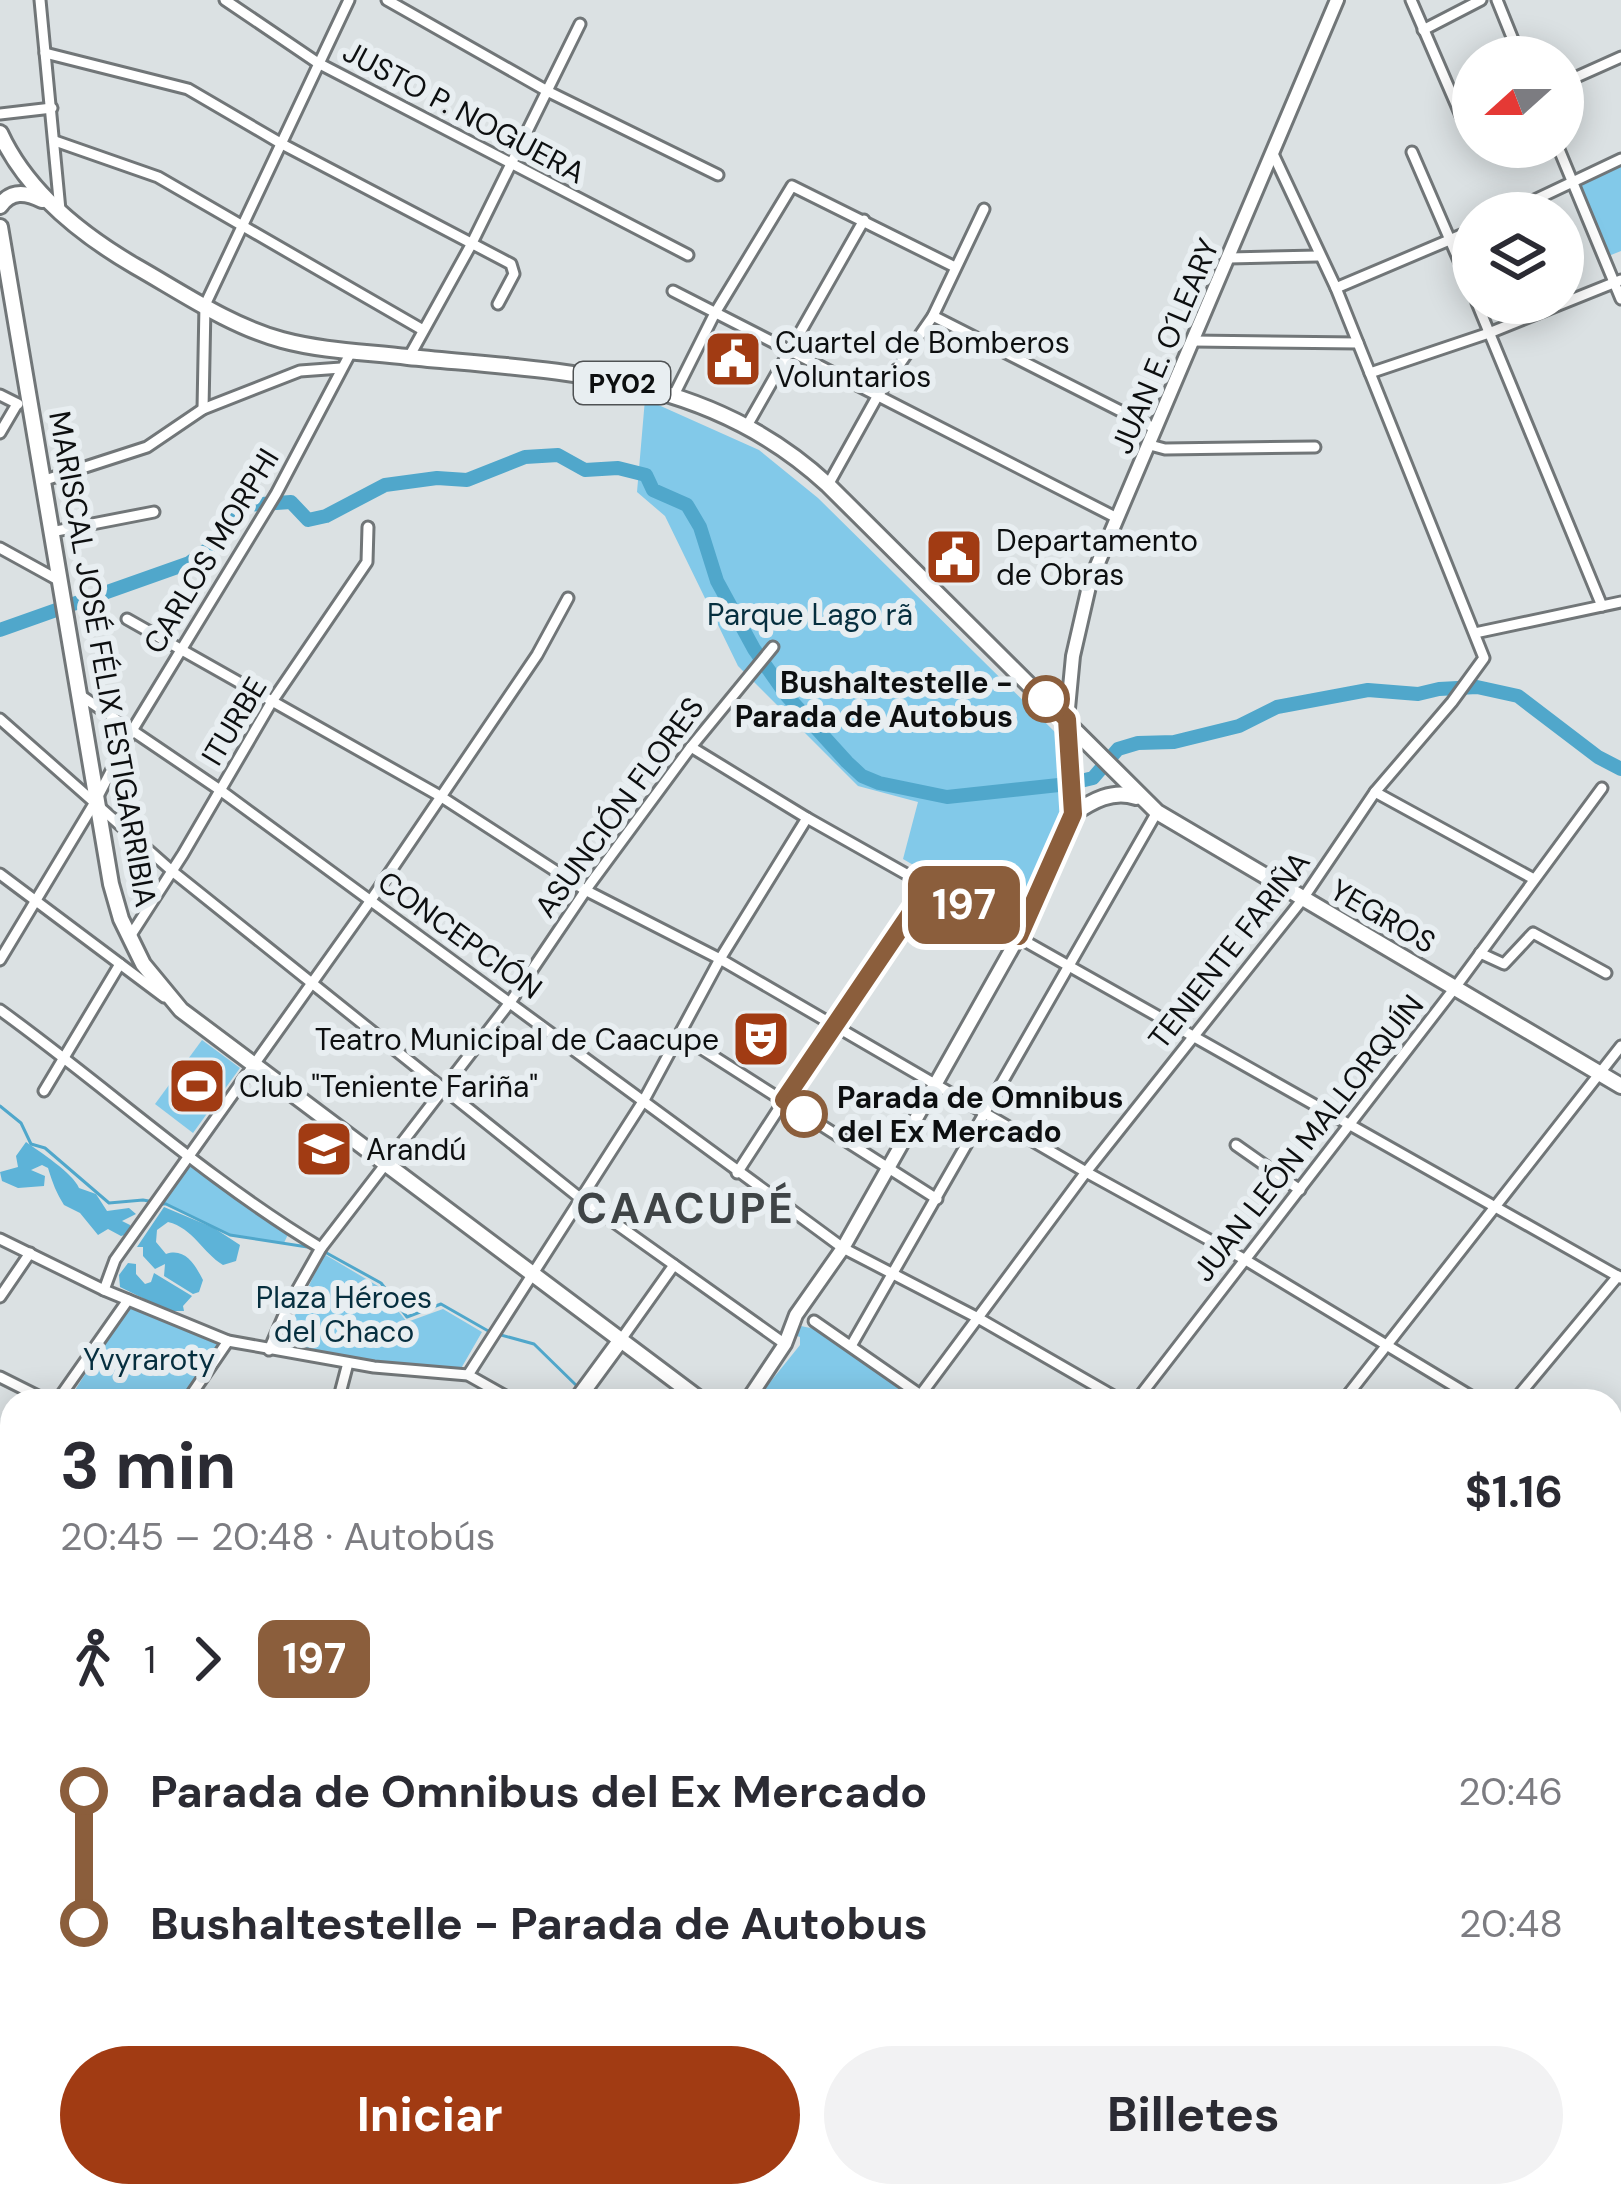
<!DOCTYPE html>
<html lang="es">
<meta charset="utf-8">
<style>
:root{--surface:#fff;--page:#f2f2f3;--text:#2b2b33;--muted:#7c7c81;--accent:#a13b13}
body{margin:0;font-family:"DM Sans",sans-serif;background:var(--page);color:var(--text);height:100vh;display:flex;flex-direction:column;font-size:45px;white-space:nowrap}
*{box-sizing:border-box;margin:0}
p{font-size:39px;color:var(--muted)}
.icon{flex:none;width:66px;height:66px;fill:none;stroke:currentColor;stroke-width:2;stroke-linecap:round;stroke-linejoin:round}
.map{position:relative;flex:1;overflow:hidden}
.details{position:absolute;left:0px;top:1389px;width:1623px;height:819px;display:flex;flex-direction:column;background:var(--surface);border-radius:36px 36px 0 0;box-shadow:0 6px 30px #0003}
.details>*{flex:none}
.badge{padding:0 24px;border-radius:18px;font-size:42px;line-height:78px}
.needle{width:78px;rotate:249deg}
.buttons{position:absolute;left:1452px;top:36px;display:grid;gap:24px}
.buttons a{display:grid;place-items:center;width:132px;height:132px;border-radius:50%;background:var(--surface);box-shadow:0 6px 30px #0003;font-size:60px}
.map>.badge{position:absolute;translate:-50% -50%;box-shadow:0 0 0 6px #fff}
.legs{display:flex;align-items:center;gap:18px;height:132px;padding:0 60px;font-size:39px}
.legs p{margin-inline-start:auto}
.head{display:flex;align-items:center;justify-content:space-between;height:204px;padding:0 60px}
h1{font-size:66px;font-weight:700;line-height:90px}
.primary-button{display:flex;gap:24px;margin-top:auto;padding:24px 60px}
.primary-button a{flex:1;height:138px;border-radius:72px;background:var(--accent);color:#fff;font-size:48px;font-weight:700;line-height:138px;text-align:center}
.primary-button a+a{background:var(--page);color:var(--text)}
ul{padding:0 60px;list-style:none}
li{display:flex;align-items:center;gap:42px;height:132px;font-size:45px}
li i{display:grid;place-items:center;width:18px;height:100%;margin:0 15px;background:currentColor}
li i::after{content:'';width:30px;height:30px;margin:-15px;border:9px solid;border-radius:50%;background:var(--surface)}
li p{margin-inline-start:auto}
li:first-child i{background:linear-gradient(#0000 50%,currentColor 0)}
li:last-child i{background:linear-gradient(currentColor 50%,#0000 0)}
.map>svg:first-child{display:block}
.green{fill:#82c9e9}
.forest{fill:#5db3d8}
.lines{fill:none;stroke-linecap:round;stroke-linejoin:round}
.stream{stroke:#50a7cb;stroke-width:3}
.river{stroke:#50a7cb;stroke-width:14}
.street-casing{stroke:#717678;stroke-width:15}
.secondary-casing{stroke:#717678;stroke-width:18}
.primary-casing{stroke:#717678;stroke-width:20}
.street{stroke:#fff;stroke-width:9}
.secondary{stroke:#fff;stroke-width:12}
.primary{stroke:#fff;stroke-width:14}
.line-1-casing{stroke:#fff;stroke-width:27}
.line-1{stroke:#8b5e3c;stroke-width:18}
.stop-1-dot{fill:#fff;stroke:#8b5e3c;stroke-width:6}
.labels{text-anchor:middle;dominant-baseline:central;stroke-width:12;stroke-linejoin:round;paint-order:stroke}
.shield{fill:#e8eef1;stroke:#4f5254;stroke-width:3}
.shield-label{font-size:27px;font-weight:bold;fill:#0d0f10}
.street-label{font-size:30px;fill:#0d0f10;stroke:#e8eef1}
.poi-label{font-size:30px;fill:#0d0f10;stroke:#e8eef1;text-anchor:start}
.park-label{font-size:30px;fill:#062f3f;stroke:#e8eef1}
.stop-label{font-size:30px;font-weight:bold;fill:#0d0f10;stroke:#e8eef1;text-anchor:end}
.district-label{font-size:42px;font-weight:bold;letter-spacing:3px;fill:#3f4446;stroke:#e8eef1}
</style>
<div class="map">
<svg width="1621" height="2206" viewBox="0 0 1621 2206">
<rect width="100%" height="100%" fill="#dbe1e3"/>
<g class="green">
<path d="M 1621,161 L 1621,251 L 1606,257 L 1574,181 Z"/>
<path d="M 645,399 L 759,450 L 818,498 L 1061,738 L 1060,812 L 1015,924 L 903,859 L 918,802 L 858,786 L 738,666 L 665,516 L 637,492 Z"/>
<path d="M 202,1040 L 240,1068 L 193,1133 L 155,1104 Z"/>
<path d="M 189,1158 L 290,1230 L 284,1243 L 230,1235 L 166,1205 L 153,1209 Z"/>
<path d="M 324,1254 L 378,1286 L 407,1322 L 443,1309 L 482,1332 L 459,1372 L 280,1347 Z"/>
<path d="M 128,1307 L 221,1343 L 182,1401 L 68,1401 Z"/>
<path d="M 796,1325 L 820,1330 L 915,1395 L 911,1401 L 755,1401 L 800,1345 L 800,1337 L 791,1334 Z"/>
<path d="M 230,2196 L 487,2196 L 487,2206 L 225,2206 Z"/>
</g>
<g class="forest">
<path d="M 26,1142 C 40,1152 73,1173 79,1188 L 96,1194 L 107,1211 L 129,1208 L 136,1214 L 122,1221 L 130,1225 L 131,1233 L 121,1236 L 108,1229 L 98,1235 L 80,1213 L 64,1205 C 56,1192 53,1184 48,1168 L 42,1165 L 31,1170 L 45,1176 L 44,1186 L 18,1188 L 2,1181 L 0,1172 L 18,1167 L 16,1156 Z"/>
<path d="M 164,1207 L 214,1228 L 240,1245 L 236,1261 L 223,1265 C 203,1253 193,1228 168,1222 L 157,1230 L 156,1242 L 166,1254 C 186,1247 196,1267 203,1280 L 199,1292 L 193,1294 L 164,1276 L 165,1264 L 155,1269 L 143,1256 L 143,1247 L 137,1247 Z"/>
<path d="M 128,1263 L 136,1264 L 136,1274 L 145,1284 L 151,1282 L 154,1273 L 192,1296 L 183,1306 L 184,1311 L 169,1311 L 120,1287 L 119,1275 Z"/>
</g>
<g class="lines">
<g class="stream">
<path d="M 0,1106 L 21,1123 L 31,1144 L 45,1148 L 109,1203 L 143,1200 L 166,1204 L 230,1235 L 314,1248"/>
<path d="M 323,1251 L 381,1283 L 407,1317 L 441,1304 L 490,1332 L 534,1344 L 580,1389"/>
<path d="M 1251,2196 L 1252,2206"/>
</g>
<path class="river" d="M 0,630 L 189,563 L 224,537 L 245,505 L 291,502 L 308,520 L 326,516 L 385,485 L 437,478 L 467,480 L 525,457 L 558,455 L 585,470 L 618,468 L 646,475 L 653,490 L 687,505 L 700,527 L 717,581 L 754,649 L 787,696 L 847,762 L 862,776 L 879,783 L 947,797 L 1068,784 L 1093,778 L 1118,749 L 1138,743 L 1174,742 L 1239,726 L 1277,707 L 1368,690 L 1418,694 L 1439,689 L 1477,687 L 1518,696 L 1598,757 L 1621,769"/>
<g class="street-casing">
<g id="street">
<path d="M 40,0 L 60,210"/>
<path d="M 225,0 L 318,63 L 688,255"/>
<path d="M 387,0 L 549,92 L 718,175"/>
<path d="M 1411,0 L 1462,118 L 1473,115"/>
<path d="M 1497,0 L 1520,57"/>
<path d="M 1423,30 L 1481,0"/>
<path d="M 45,53 L 188,89 L 282,144 L 511,264 L 514,274 L 498,304"/>
<path d="M 1563,83 L 1621,57"/>
<path d="M 0,114 L 52,108"/>
<path d="M 55,141 L 158,177 L 423,330"/>
<path d="M 1558,147 L 1621,299"/>
<path d="M 1412,152 L 1473,293"/>
<path d="M 1507,213 L 1621,159"/>
<path d="M 1229,258 L 1318,256"/>
<path d="M 1336,288 L 1473,230"/>
<path d="M 673,291 L 1117,518"/>
<path d="M 1477,303 L 1602,606"/>
<path d="M 933,316 L 1156,429"/>
<path d="M 1193,341 L 1358,343"/>
<path d="M 409,357 L 471,245 L 580,24"/>
<path d="M 1370,373 L 1489,333 L 1621,280"/>
<path d="M 0,395 L 18,404"/>
<path d="M 674,395 L 715,313 L 792,186 L 955,267"/>
<path d="M 203,409 L 205,305 L 349,0"/>
<path d="M 748,424 L 864,220"/>
<path d="M 0,433 L 17,404"/>
<path d="M 1150,445 L 1165,449 L 1315,447"/>
<path d="M 42,481 L 147,447 L 203,409 L 300,371 L 341,368"/>
<path d="M 828,485 L 877,397 L 933,316 L 984,209"/>
<path d="M 51,532 L 154,512"/>
<path d="M 0,548 L 58,580"/>
<path d="M 127,619 L 440,796 L 585,890 L 720,959 L 1086,1172 L 1244,1259 L 1479,1401"/>
<path d="M 1475,633 L 1621,602"/>
<path d="M 80,695 L 220,790 L 843,1248 L 978,1318 L 1122,1401"/>
<path d="M 0,719 L 172,871 L 580,1198 L 785,1344"/>
<path d="M 691,747 L 807,818 L 1621,1278"/>
<path d="M 1375,792 L 1532,878"/>
<path d="M 0,874 L 164,997"/>
<path d="M 129,938 L 183,854 L 271,703 L 367,562 L 368,527"/>
<path d="M 1480,953 L 1504,964 L 1533,933 L 1606,973"/>
<path d="M 0,960 L 95,802 L 133,729 L 276,494 L 351,352"/>
<path d="M 0,1010 C 108,1088 206,1179 321,1248"/>
<path d="M 680,1035 L 937,1199"/>
<path d="M 44,1091 L 120,964"/>
<path d="M 1236,1145 L 1300,1190"/>
<path d="M 737,1173 L 833,1025 L 929,886"/>
<path d="M 0,1239 L 104,1290 L 228,1341 L 374,1367 L 468,1375 L 514,1401"/>
<path d="M 104,1290 L 115,1260 L 371,900 L 537,655 L 568,598"/>
<path d="M 0,1297 L 30,1253"/>
<path d="M 814,1321 L 929,1401"/>
<path d="M 620,1341 L 674,1265"/>
<path d="M 851,1346 L 1157,812"/>
<path d="M 269,1350 L 287,1308 L 321,1248 L 511,1001 L 590,884 L 691,747 L 773,647"/>
<path d="M 468,1375 L 644,1100 L 720,959 L 807,818"/>
<path d="M 0,1377 L 48,1401"/>
<path d="M 57,1401 L 128,1300"/>
<path d="M 187,1401 L 228,1341"/>
<path d="M 338,1401 L 348,1363"/>
<path d="M 916,1401 L 1086,1172 L 1302,900 L 1375,792 L 1452,702 L 1484,658 L 1336,288 L 1274,156"/>
<path d="M 1136,1401 L 1454,989 L 1602,788"/>
<path d="M 1343,1401 L 1621,1046"/>
<path d="M 1514,1401 L 1618,1276"/>
<path d="M 1611,1474 L 1621,1479"/>
<path d="M 0,1484 L 12,1467"/>
<path d="M 0,1495 L 12,1500"/>
<path d="M 1611,1500 L 1621,1487"/>
<path d="M 0,1675 L 12,1659"/>
<path d="M 1611,1686 L 1621,1692"/>
<path d="M 0,1747 L 12,1755"/>
<path d="M 0,1842 L 12,1825"/>
<path d="M 0,1848 L 12,1856"/>
<path d="M 0,1911 L 12,1917"/>
<path d="M 1611,1925 L 1621,1927"/>
<path d="M 1611,1948 L 1621,1939"/>
<path d="M 0,2060 L 12,2034"/>
<path d="M 0,2083 L 12,2055"/>
<path d="M 1611,2101 L 1621,2096"/>
<path d="M 0,2190 L 12,2192"/>
<path d="M 25,2196 L 59,2206"/>
<path d="M 840,2196 L 852,2206"/>
<path d="M 1058,2196 L 1072,2206"/>
<path d="M 501,2204 L 524,2196"/>
<path d="M 94,2206 L 98,2196"/>
<path d="M 731,2206 L 739,2196"/>
<path d="M 891,2206 L 899,2196"/>
<path d="M 1502,2206 L 1520,2196"/>
</g>
</g>
<g class="secondary-casing">
<g id="secondary">
<path d="M 747,1401 L 785,1344 L 796,1315 L 843,1248 L 1019,936 L 1073,814 L 1067,719 L 1073,656 L 1090,582 L 1337,0"/>
<path d="M 500,2196 L 501,2206"/>
</g>
</g>
<g class="primary-casing">
<g id="primary">
<path d="M 0,133 C 27,192 80,234 135,266 C 181,292 230,326 282,340 C 323,351 366,352 408,357 C 563,372 708,373 828,485 L 1157,812 L 1621,1086"/>
<path d="M 0,206 C 11,190 26,192 42,200"/>
<path d="M 0,227 L 111,884 L 121,919 L 143,964 L 181,1010 L 702,1401"/>
<path d="M 1073,814 C 1092,801 1113,789 1136,797"/>
<path d="M 576,1401 L 620,1341"/>
<path d="M 0,1614 L 12,1620"/>
<path d="M 1611,1721 L 1621,1709"/>
<path d="M 1527,2196 L 1532,2206"/>
</g>
</g>
<use href="#street" class="street"/>
<use href="#secondary" class="secondary"/>
<use href="#primary" class="primary"/>
</g>
<g class="lines">
<g class="line-1-casing">
<path id="line-1" d="M 804,1114 L 784,1100 L 929,886 L 1019,936 L 1073,814 L 1067,719 L 1046,699"/>
</g>
<use href="#line-1" class="line-1"/>
</g>
<defs>
<g id="civic-square" transform="scale(3)"><rect x="-9" y="-9" width="18" height="18" rx="4" fill="#a13b13" stroke="#e8eef1"/><path d="M-.6-6.5H3V-4.5H.6V-3L4-1V1h2V6H-6V1h2V-1L-.6-3ZM-1.2 2.5V6h2.4V2.5Z" fill="#fff"/></g>
<g id="theatre-square" transform="scale(3)"><rect x="-9" y="-9" width="18" height="18" rx="4" fill="#a13b13" stroke="#e8eef1"/><path d="M-5-5.5Q0-4 5-5.5V0Q5 5 0 6Q-5 5-5 0ZM-3.3-2.5H-1v1.5H-3.3ZM1-2.5H3.3v1.5H1ZM-2.8 1Q0 5.5 2.8 1Z" fill="#fff"/></g>
<g id="stadium-square" transform="scale(3)"><rect x="-9" y="-9" width="18" height="18" rx="4" fill="#a13b13" stroke="#e8eef1"/><path d="M0-5a6.5 5 0 1 0 0 10a6.5 5 0 1 0 0-10ZM-3.5-1.8h7v3.6h-7Z" fill="#fff"/></g>
<g id="university-square" transform="scale(3)"><rect x="-9" y="-9" width="18" height="18" rx="4" fill="#a13b13" stroke="#e8eef1"/><path d="M0-5L7-2L0 1L-7-2ZM-4 1L0 2.5L4 1V4Q0 6-4 4Z" fill="#fff"/></g>
</defs>
<g fill-rule="evenodd">
<use href="#civic-square" x="733" y="359"/>
<use href="#civic-square" x="954" y="557"/>
<use href="#theatre-square" x="761" y="1039"/>
<use href="#stadium-square" x="197" y="1086"/>
<use href="#university-square" x="324" y="1149"/>
</g>
<g class="stop-1-dot">
<circle cx="1046" cy="699" r="21"/>
<circle cx="804" cy="1114" r="21"/>
</g>
<g class="labels">
<rect class="shield" x="574" y="362" width="96" height="42" rx="9"/>
<g class="shield-label">
<text x="622" y="383">PY02</text>
</g>
<g class="street-label">
<text transform="translate(464 112) rotate(28)">JUSTO P. NOGUERA</text>
<text transform="translate(1165 346) rotate(-67)">JUAN E. O´LEARY</text>
<text transform="translate(211 551) rotate(-59)">CARLOS MORPHI</text>
<text transform="translate(103 659) rotate(80)">MARISCAL JOSÉ FÉLIX ESTIGARRIBIA</text>
<text transform="translate(234 721) rotate(-59)">ITURBE</text>
<text transform="translate(619 807) rotate(-54)">ASUNCIÓN FLORES</text>
<text transform="translate(1383 916) rotate(30)">YEGROS</text>
<text transform="translate(460 935) rotate(36)">CONCEPCIÓN</text>
<text transform="translate(1229 950) rotate(-52)">TENIENTE FARIÑA</text>
<text transform="translate(1308 1138) rotate(-52)">JUAN LEÓN MALLORQUÍN</text>
</g>
<g class="poi-label">
<text x="775" y="342">Cuartel de Bomberos<tspan x="775" dy="34">Voluntarios</tspan></text>
<text x="996" y="540">Departamento<tspan x="996" dy="34">de Obras</tspan></text>
<text x="719" y="1039" text-anchor="end">Teatro Municipal de Caacupe</text>
<text x="239" y="1086">Club "Teniente Fariña"</text>
<text x="366" y="1149">Arandú</text>
</g>
<g class="park-label">
<text x="810" y="614">Parque Lago rã</text>
<text x="344" y="1297">Plaza Héroes<tspan x="344" dy="34">del Chaco</tspan></text>
<text x="149" y="1359">Yvyraroty</text>
</g>
<g class="stop-label">
<text x="1013" y="682">Bushaltestelle -<tspan x="1013" dy="34">Parada de Autobus</tspan></text>
<text x="837" y="1097" text-anchor="start">Parada de Omnibus<tspan x="837" dy="34">del Ex Mercado</tspan></text>
</g>
<g class="district-label">
<text x="686" y="1208">CAACUPÉ</text>
</g>
</g>
</svg>
<div class="buttons">
<a><svg class="needle" viewBox="-14 -14 28 28"><path d="M0-13l5 13h-10z" fill="#e53935"/><path d="M0 13l5-13h-10z" fill="#7c7c81"/></svg></a>
<a><svg class="icon" aria-label="layers" viewBox="0 0 24 24"><path d="M12 4l9 5-9 5-9-5zM3 14l9 5 9-5"/></svg></a>
</div>
<b class="badge" style="left:964px;top:905px;background:#8b5e3c;color:#fff">197</b>
<section class="details">
<div class="head"><div><h1>3 min</h1><p>20:45 – 20:48 · Autobús</p></div><b>$1.16</b></div>
<div class="legs"><svg class="icon" aria-label="walk" viewBox="0 0 24 24"><circle cx="13" cy="4" r="2"/><path d="M13 8l-2 6 4 7M11 14l-3 7M7 12l3-4h3l4 4"/></svg>1<svg class="icon" aria-label="forward" viewBox="0 0 24 24"><path d="M9 5l7 7-7 7"/></svg><b class="badge" style="background:#8b5e3c;color:#fff">197</b></div>
<ul>
<li><i style="color:#8b5e3c"></i><b>Parada de Omnibus del Ex Mercado</b><p>20:46</p></li>
<li><i style="color:#8b5e3c"></i><b>Bushaltestelle - Parada de Autobus</b><p>20:48</p></li>
</ul>
<div class="primary-button"><a>Iniciar</a><a>Billetes</a></div>
</section>
</div>
